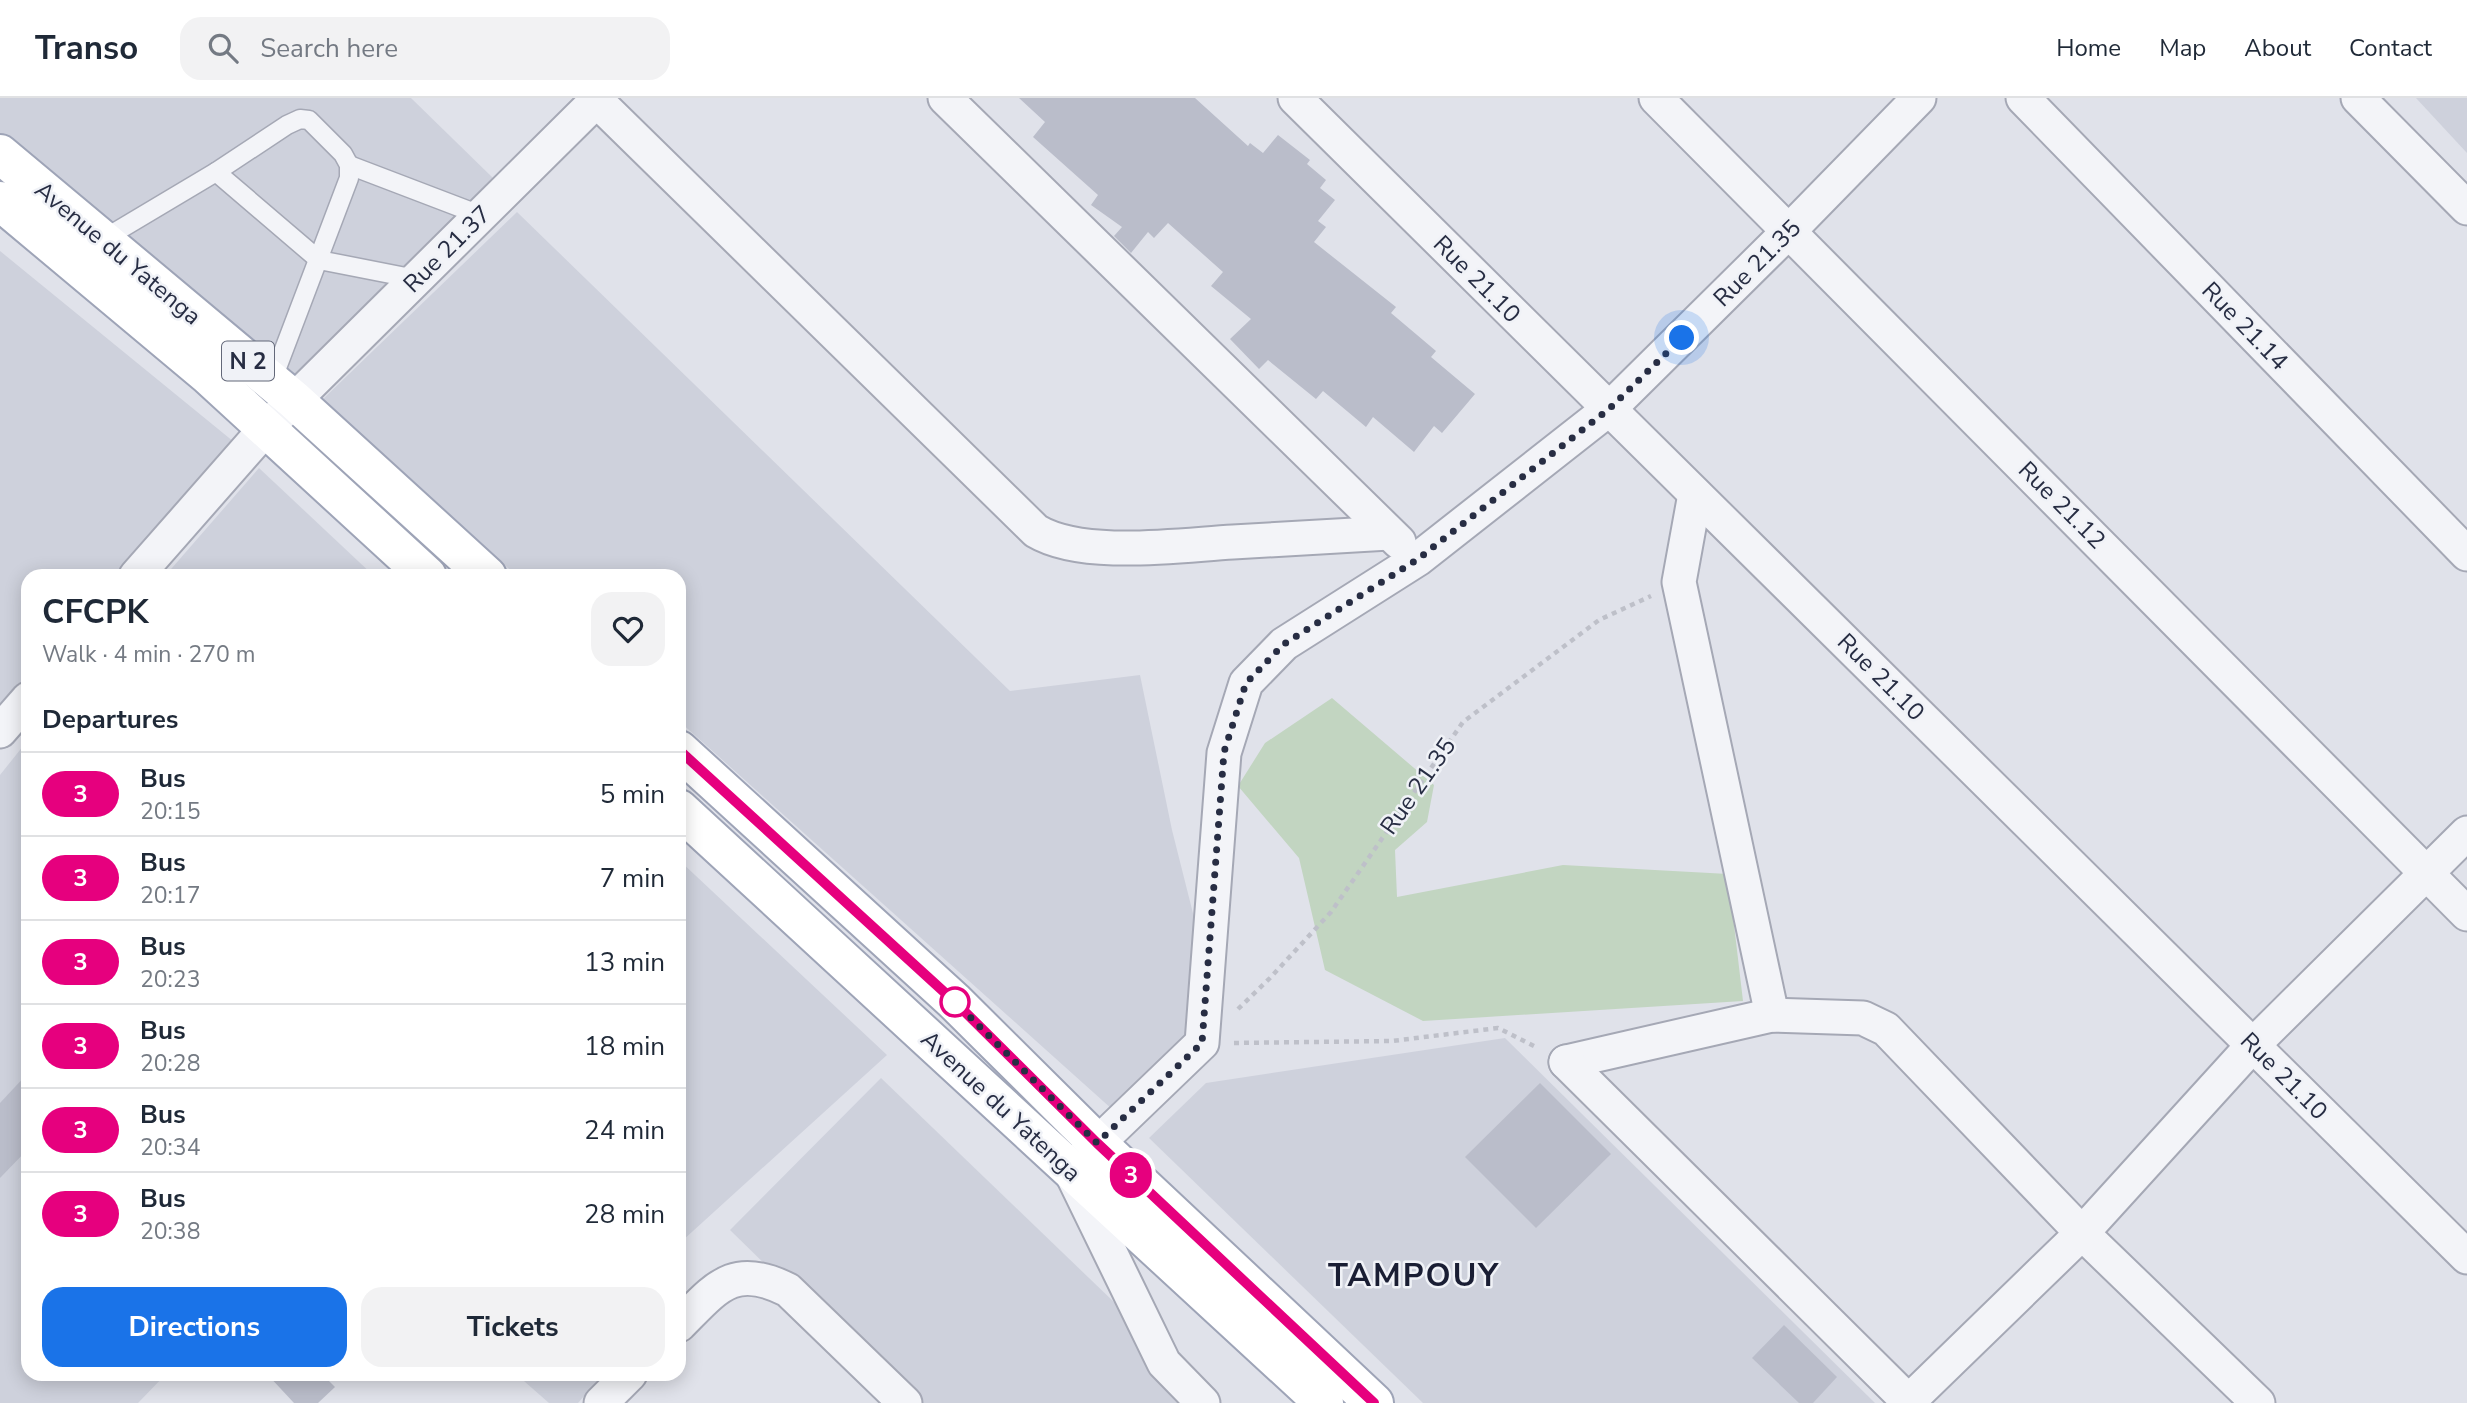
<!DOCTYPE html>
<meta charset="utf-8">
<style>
:root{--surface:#fff;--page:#f2f2f3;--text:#1f2937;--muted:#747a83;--line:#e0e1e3;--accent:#1a73e8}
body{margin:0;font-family:"Nunito Sans",sans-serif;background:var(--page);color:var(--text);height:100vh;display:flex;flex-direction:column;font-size:26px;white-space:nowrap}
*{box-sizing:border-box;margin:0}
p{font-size:23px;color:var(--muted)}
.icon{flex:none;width:38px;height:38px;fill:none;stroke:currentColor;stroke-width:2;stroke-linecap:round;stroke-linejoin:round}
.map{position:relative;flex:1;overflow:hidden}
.drawer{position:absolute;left:21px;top:471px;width:665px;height:812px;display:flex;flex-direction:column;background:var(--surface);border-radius:21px;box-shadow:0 4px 18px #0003}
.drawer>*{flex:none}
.badge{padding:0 14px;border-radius:23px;font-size:24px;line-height:46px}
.you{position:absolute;width:35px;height:35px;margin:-18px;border:5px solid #fff;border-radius:50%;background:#1a73e8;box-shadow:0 0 0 10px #1a73e833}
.map>.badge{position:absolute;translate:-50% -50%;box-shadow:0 0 0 4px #fff}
h2{padding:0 21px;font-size:26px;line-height:63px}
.round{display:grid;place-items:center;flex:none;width:74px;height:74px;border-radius:21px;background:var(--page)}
.summary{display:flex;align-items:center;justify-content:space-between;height:119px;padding:0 21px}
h1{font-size:33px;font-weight:700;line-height:52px}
.primary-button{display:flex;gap:14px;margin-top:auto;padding:14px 21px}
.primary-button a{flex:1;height:80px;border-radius:21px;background:var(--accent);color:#fff;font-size:28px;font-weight:700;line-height:80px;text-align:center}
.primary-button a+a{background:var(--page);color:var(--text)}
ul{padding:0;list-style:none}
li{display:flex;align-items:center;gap:21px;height:84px;padding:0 21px;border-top:2px solid var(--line)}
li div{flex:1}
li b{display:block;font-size:26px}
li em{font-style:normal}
li .badge{min-width:77px;font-weight:700;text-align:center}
header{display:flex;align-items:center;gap:42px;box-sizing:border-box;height:98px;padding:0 35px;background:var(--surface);border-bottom:2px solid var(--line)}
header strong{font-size:33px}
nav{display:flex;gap:38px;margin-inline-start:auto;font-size:24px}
.search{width:490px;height:63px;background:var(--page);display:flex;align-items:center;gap:18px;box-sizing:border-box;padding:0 24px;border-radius:21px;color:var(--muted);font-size:26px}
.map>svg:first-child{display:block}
.built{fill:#ced1dc}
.green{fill:#c2d5c1}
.building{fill:#babdca}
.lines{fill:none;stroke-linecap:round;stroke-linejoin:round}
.service-casing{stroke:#a5a8b5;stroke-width:21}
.minor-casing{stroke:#a5a8b5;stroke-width:37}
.primary-casing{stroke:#9ea4b7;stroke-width:42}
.path{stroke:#bec0c9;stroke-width:4.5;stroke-dasharray:5 5;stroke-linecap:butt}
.service{stroke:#f3f4f8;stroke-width:18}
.minor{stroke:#f3f4f8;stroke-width:33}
.primary{stroke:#fff;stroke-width:38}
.line-casing{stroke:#fff;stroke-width:16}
.line{stroke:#e6007e;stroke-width:10}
.walk{stroke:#272d43;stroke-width:7;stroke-dasharray:0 12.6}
.stop-dot{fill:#fff;stroke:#e6007e;stroke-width:3.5}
.labels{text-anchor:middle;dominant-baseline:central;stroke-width:5;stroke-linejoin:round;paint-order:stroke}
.shield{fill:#f0f2f7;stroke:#636879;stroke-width:2}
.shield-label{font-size:23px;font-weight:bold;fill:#272d43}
.street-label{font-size:24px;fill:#272d43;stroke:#f0f2f7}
.district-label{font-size:32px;font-weight:bold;letter-spacing:2px;fill:#1a1e34;stroke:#f0f2f7}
</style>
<header>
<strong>Transo</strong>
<div class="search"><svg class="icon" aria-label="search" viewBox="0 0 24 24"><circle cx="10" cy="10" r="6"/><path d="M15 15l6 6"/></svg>Search here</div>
<nav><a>Home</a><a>Map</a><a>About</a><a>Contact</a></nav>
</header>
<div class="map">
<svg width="2467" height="1305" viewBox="0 0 2467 1305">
<rect width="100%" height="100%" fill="#e0e2ea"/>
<g class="built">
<path d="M 0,0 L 411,0 L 493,80 L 298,282 L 0,46 Z"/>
<path d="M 2416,0 L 2467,0 L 2467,55 Z"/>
<path d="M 517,114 L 1010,593 L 1140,577 L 1172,732 L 1204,859 L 1194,941 L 1113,1012 L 679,623 L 679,478 L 517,478 L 321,303 Z"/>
<path d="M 0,153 L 234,344 L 123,478 L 28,478 L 28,592 L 0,626 Z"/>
<path d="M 259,370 L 374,478 L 165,478 Z"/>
<path d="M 28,642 L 28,1276 L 166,1276 L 138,1305 L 0,1305 L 0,677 Z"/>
<path d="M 679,762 L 887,957 L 682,1143 L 679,1181 Z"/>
<path d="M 1505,940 L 1875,1305 L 1423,1305 L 1149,1040 L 1206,985 Z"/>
<path d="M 881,980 L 1219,1305 L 907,1305 L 730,1132 Z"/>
<path d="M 516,1276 L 603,1276 L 578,1305 L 549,1305 Z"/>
</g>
<path class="green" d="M 1332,600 L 1434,687 L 1427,724 L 1395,752 L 1397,799 L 1563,767 L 1728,776 L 1743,903 L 1423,923 L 1325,872 L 1299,760 L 1238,688 L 1265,645 Z"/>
<g class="building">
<path d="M 1019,0 L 1195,0 L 1248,48 L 1250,45 L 1263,55 L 1278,37 L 1310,62 L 1307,66 L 1326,82 L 1320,90 L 1335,102 L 1318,123 L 1326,129 L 1314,144 L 1396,209 L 1391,215 L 1436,253 L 1431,259 L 1475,296 L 1442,335 L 1434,328 L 1414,354 L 1373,319 L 1366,329 L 1323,293 L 1316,301 L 1268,262 L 1259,271 L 1230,241 L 1251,221 L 1211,188 L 1223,174 L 1168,125 L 1154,140 L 1148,134 L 1131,155 L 1114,138 L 1122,129 L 1091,107 L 1098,97 L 1033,39 L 1045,24 Z"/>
<path d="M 28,975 L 28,1051 L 0,1080 L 0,1005 Z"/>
<path d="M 1540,985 L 1611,1056 L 1536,1130 L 1465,1059 Z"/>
<path d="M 1784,1227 L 1837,1279 L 1813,1305 L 1799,1305 L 1752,1260 Z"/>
<path d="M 267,1276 L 322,1276 L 335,1289 L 318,1305 L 294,1305 Z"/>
</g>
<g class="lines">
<g class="service-casing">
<g id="service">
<path d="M 349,67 L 480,117"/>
<path d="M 216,74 L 319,162 L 416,181"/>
<path d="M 102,142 L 216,74 L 287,27 L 300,21 L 309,22 L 343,56 L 349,67 L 349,80 L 272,283"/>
</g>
</g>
<g class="minor-casing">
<g id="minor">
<path d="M 594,0 L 1036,433 C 1083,461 1179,447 1233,444 C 1285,441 1337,438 1389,435"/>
<path d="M 945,0 L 1399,444"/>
<path d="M 1295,0 L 2467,1159"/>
<path d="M 1656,0 L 2467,816"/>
<path d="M 2023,0 L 2467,456"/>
<path d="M 2358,0 L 2467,110"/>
<path d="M 1695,396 L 1679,484 L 1772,917"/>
<path d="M 136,478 L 267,329 L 599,0"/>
<path d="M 0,633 L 28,601"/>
<path d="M 1566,964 L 1772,917 L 1863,920 L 1886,931 L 2082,1135 L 2258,1305"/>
<path d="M 1566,964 L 1910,1305"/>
<path d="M 679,1227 C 716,1190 733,1164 788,1192 L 905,1305"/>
<path d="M 601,1305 L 630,1276"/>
<path d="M 1203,1305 L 1164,1265 L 1070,1072 L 1202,945 L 1224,655 L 1246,585 L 1284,546 L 1418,461 L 1609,311 L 1790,132 L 1919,0"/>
<path d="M 1907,1305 L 2082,1135 L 2253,947 L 2467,735"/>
</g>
</g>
<g class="primary-casing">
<g id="primary">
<path d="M 0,56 L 294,302 L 487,478"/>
<path d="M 0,103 L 209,278 L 427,478"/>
<path d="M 679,652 L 954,903 L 1097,1045 L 1374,1305"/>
<path d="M 679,711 L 1324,1305"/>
</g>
</g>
<g class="path">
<path d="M 1238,911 L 1270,880 L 1331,814 L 1463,624 L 1599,522 L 1651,498"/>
<path d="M 1234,945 L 1392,943 L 1498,930 L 1538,950"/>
</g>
<use href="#service" class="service"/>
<use href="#minor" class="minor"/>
<use href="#primary" class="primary"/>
</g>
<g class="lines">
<g class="line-casing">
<path id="line" d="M 679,652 L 954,903 L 1097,1045 L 1374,1305"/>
</g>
<use href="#line" class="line"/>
<path class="walk" d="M 955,904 L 954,903 L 1097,1045 L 1202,945 L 1224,654 L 1246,585 L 1284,546 L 1418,461 L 1609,311 L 1682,240"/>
</g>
<circle class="stop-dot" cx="955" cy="904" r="14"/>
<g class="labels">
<rect class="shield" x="222" y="243.5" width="52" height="39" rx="5"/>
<g class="shield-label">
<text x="248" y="263">N 2</text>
</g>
<g class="street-label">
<text transform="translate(447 151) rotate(-45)">Rue 21.37</text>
<text transform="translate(118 155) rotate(40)">Avenue du Yatenga</text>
<text transform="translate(1757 165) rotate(-45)">Rue 21.35</text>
<text transform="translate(1477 181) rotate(45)">Rue 21.10</text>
<text transform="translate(2245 228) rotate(46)">Rue 21.14</text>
<text transform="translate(2062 407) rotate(45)">Rue 21.12</text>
<text transform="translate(1881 579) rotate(45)">Rue 21.10</text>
<text transform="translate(1418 688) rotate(-55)">Rue 21.35</text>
<text transform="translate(2284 978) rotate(45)">Rue 21.10</text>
<text transform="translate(1001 1008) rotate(43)">Avenue du Yatenga</text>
</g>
<g class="district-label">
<text x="1414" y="1177">TAMPOUY</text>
</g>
</g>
</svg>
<div class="you" style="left:1682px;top:240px"></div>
<b class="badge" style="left:1131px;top:1077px;background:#e6007e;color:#fff">3</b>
<section class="drawer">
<div class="summary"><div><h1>CFCPK</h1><p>Walk · 4 min · 270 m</p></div><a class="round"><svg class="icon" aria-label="heart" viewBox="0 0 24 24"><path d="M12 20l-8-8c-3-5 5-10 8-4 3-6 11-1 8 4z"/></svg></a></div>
<h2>Departures</h2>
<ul>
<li><span class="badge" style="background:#e6007e;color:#fff">3</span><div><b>Bus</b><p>20:15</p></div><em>5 min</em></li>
<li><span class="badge" style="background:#e6007e;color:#fff">3</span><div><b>Bus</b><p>20:17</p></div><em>7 min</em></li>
<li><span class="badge" style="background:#e6007e;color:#fff">3</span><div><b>Bus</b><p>20:23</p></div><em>13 min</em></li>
<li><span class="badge" style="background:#e6007e;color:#fff">3</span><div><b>Bus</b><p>20:28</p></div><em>18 min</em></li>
<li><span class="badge" style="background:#e6007e;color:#fff">3</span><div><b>Bus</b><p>20:34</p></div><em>24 min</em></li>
<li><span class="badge" style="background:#e6007e;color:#fff">3</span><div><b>Bus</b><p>20:38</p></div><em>28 min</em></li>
</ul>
<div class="primary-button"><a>Directions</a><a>Tickets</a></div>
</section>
</div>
